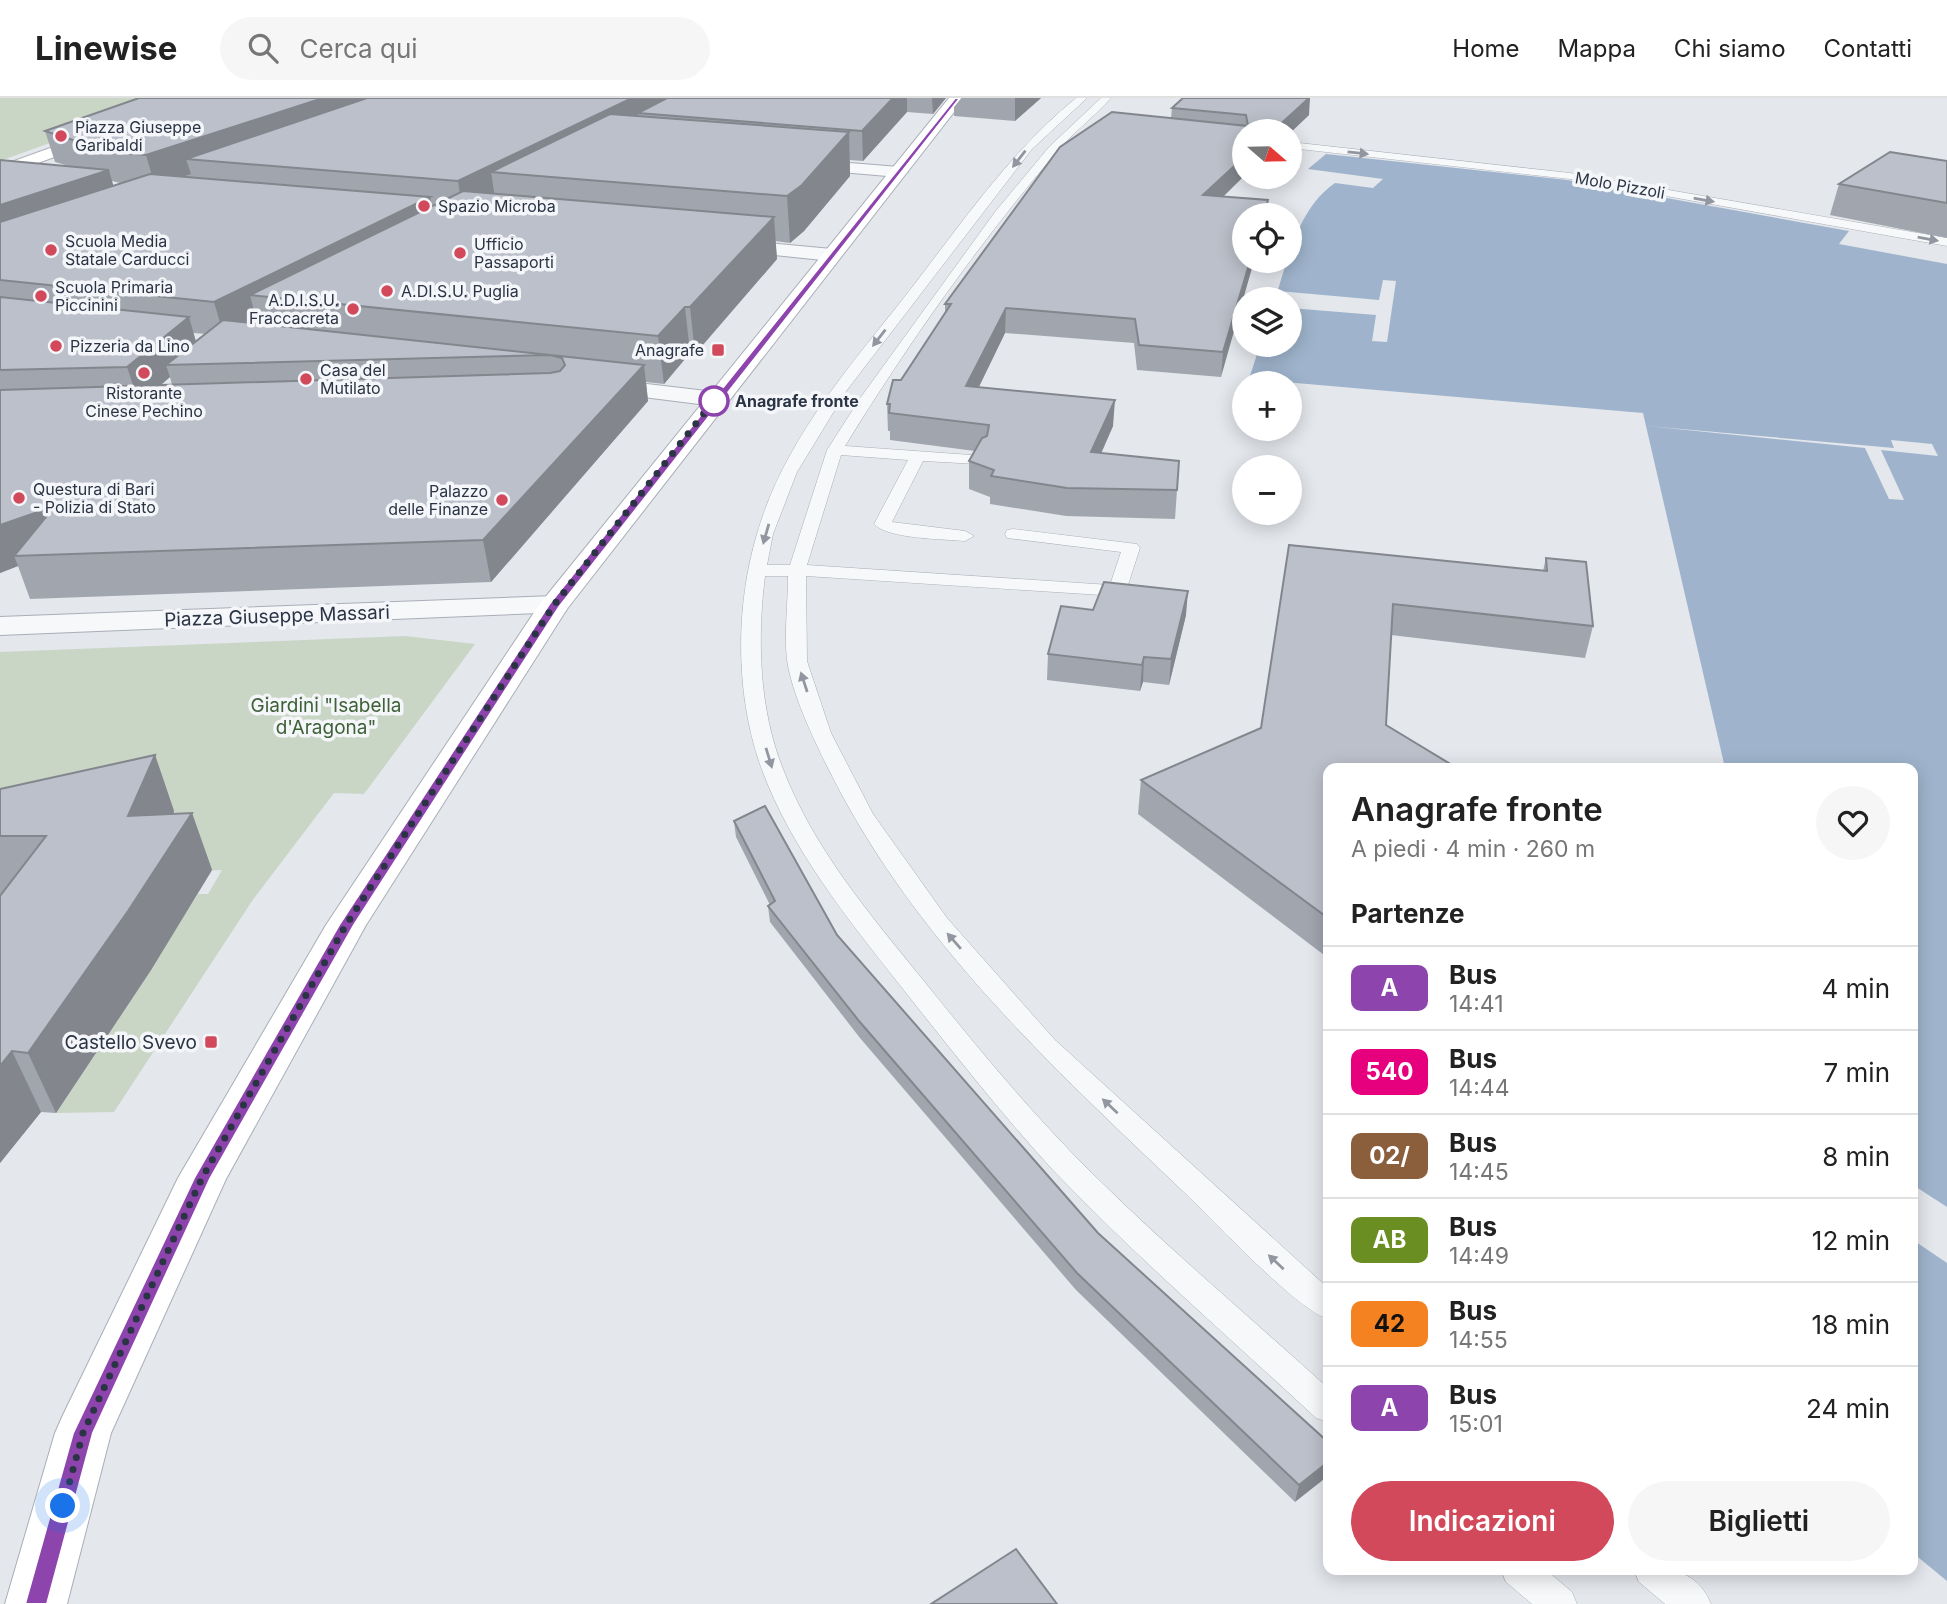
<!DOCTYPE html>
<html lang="it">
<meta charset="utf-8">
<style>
:root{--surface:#fff;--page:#f6f6f6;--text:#222;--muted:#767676;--line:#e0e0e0;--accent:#d1495b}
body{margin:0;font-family:Inter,sans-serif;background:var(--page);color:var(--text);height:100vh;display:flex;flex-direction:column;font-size:26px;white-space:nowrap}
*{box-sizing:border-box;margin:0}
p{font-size:23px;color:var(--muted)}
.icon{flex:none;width:38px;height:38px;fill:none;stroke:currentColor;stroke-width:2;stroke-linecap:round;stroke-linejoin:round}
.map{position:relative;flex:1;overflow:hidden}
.details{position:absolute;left:1323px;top:665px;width:595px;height:812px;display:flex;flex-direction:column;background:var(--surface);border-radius:14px;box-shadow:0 4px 18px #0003}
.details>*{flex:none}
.badge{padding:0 14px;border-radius:10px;font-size:24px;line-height:46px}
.needle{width:46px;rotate:110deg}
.controls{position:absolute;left:1232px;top:21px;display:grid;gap:14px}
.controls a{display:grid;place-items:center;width:70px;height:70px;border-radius:50%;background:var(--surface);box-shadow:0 4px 18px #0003;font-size:35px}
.you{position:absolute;width:35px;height:35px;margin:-18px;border:5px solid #fff;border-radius:50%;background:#1a73e8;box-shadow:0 0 0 10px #1a73e833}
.map>.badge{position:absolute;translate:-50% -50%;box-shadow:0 0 0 4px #fff}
h2{padding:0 28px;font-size:26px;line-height:63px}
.round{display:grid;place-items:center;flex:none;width:74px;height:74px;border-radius:37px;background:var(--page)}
.summary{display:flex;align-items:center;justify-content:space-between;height:119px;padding:0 28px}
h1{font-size:33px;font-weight:600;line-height:52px}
.button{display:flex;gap:14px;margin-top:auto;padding:14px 28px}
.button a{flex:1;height:80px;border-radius:42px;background:var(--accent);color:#fff;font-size:28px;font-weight:600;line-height:80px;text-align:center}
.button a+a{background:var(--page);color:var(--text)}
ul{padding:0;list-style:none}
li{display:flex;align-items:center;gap:21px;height:84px;padding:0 28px;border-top:2px solid var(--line)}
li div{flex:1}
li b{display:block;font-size:26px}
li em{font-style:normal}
li .badge{min-width:77px;font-weight:700;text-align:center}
header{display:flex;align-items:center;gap:42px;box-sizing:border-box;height:98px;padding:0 35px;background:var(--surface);border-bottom:2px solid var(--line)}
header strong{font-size:33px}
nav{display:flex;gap:38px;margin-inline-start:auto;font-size:24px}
.search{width:490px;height:63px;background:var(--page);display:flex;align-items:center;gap:18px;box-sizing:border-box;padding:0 24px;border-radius:38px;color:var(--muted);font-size:26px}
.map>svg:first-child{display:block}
.green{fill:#c9d6c5}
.water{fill:#9fb4cc}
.pier{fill:#e4e7ec}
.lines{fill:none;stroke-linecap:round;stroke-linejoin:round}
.lane-casing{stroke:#a9aeb7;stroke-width:1}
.street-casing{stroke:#a9aeb7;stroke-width:2}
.secondary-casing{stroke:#a9aeb7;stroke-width:2}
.lane{fill:#f7f8fa;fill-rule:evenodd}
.street{fill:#f7f8fa;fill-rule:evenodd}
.secondary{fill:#fff;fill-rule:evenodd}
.wall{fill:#a1a5ae;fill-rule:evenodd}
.shaded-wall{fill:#83868d}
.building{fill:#bbc0ca;stroke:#83868d;stroke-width:2}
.oneway{fill:#9196a0}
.line{fill:#8e44ad;stroke:#fff;stroke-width:2}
.walk{stroke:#2b3445;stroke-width:7;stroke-dasharray:0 12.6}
.poi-dot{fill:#d1495b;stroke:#f4f6f9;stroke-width:2.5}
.stop-dot{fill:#fff;stroke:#8e44ad;stroke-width:3.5}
.labels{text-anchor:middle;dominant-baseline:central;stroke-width:7;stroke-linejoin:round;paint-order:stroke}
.far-poi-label{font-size:16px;fill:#2b3445;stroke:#f4f6f9;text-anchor:start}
.far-street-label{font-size:16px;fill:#2b3445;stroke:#f4f6f9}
.far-stop-label{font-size:16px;font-weight:bold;fill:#2b3445;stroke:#f4f6f9;text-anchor:start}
.street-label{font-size:19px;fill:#2b3445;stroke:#f4f6f9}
.park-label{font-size:19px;fill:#3f6138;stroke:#f4f6f9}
.poi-label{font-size:19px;fill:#2b3445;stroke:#f4f6f9;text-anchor:end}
</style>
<header>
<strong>Linewise</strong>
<div class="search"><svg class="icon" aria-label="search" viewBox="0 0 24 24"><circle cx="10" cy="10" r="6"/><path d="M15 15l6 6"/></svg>Cerca qui</div>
<nav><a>Home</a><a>Mappa</a><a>Chi siamo</a><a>Contatti</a></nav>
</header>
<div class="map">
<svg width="1947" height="1506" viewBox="0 0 1947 1506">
<rect width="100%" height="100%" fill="#e4e7ec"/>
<g class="green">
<path d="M 0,0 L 174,0 L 0,63 Z"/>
<path d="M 405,538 L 475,546 L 364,696 L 334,695 L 252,803 L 114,1014 L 56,1015 L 198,796 L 208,796 L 222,772 L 150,775 L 0,763 L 0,554 Z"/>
</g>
<path class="water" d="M 1326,56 L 1567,82 L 1849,133 L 1839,146 L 1947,166 L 1947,1483 L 1913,1455 L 1913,670 L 1725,670 L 1643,315 L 1249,281 L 1260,247 L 1290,247 L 1290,201 L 1275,201 C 1288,162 1298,110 1335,85 L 1373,90 L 1383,81 L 1308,71 Z"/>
<g class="pier">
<path d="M 1383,182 L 1396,183 L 1387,244 L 1372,243 L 1376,217 L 1290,210 L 1290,201 L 1275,201 L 1278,193 L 1379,202 Z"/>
<path d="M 1647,328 L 1894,350 L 1891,342 L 1932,346 L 1938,358 L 1881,352 L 1904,402 L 1889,401 L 1865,350 Z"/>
<path d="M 1913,1087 L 1947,1109 L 1947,1165 L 1913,1142 Z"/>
</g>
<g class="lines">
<g class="lane-casing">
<g id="lane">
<path d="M 1076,0 L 1087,0 L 1032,51 L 847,292 L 797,374 L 773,436 L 767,467 L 790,467 L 827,352 L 861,299 L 995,114 L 1049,49 L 1101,0 L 1111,0 C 1093,20 1071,36 1054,57 C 977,148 907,247 845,348 L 985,358 L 985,364 L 979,366 L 923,363 L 892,424 L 965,433 L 974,438 L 965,443 C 943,441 888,441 874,426 L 908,362 L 841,357 L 807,467 L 1110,487 L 1121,454 L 1007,440 L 1005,436 L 1007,432 L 1013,431 L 1137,446 L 1140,450 L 1126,493 L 1117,498 L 806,478 L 807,563 L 831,635 L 873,716 L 947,820 L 1055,942 L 1328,1190 L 1328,1221 C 1295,1210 1215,1124 1186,1096 C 1051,968 912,840 828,670 C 813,640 792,596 787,562 C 784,535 788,505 788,478 L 765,478 C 757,541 759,611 783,671 C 813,749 867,813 919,877 C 968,938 1017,998 1071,1054 C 1152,1137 1242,1212 1328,1290 L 1328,1324 L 1316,1320 C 1228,1238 1135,1158 1052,1071 C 998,1012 949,949 899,886 C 847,820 792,752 762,672 C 735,599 735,509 757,436 C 782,348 843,276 899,206 C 955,135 1006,57 1076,0 Z"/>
<path d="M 1290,44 L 1570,75 L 1947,140 L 1947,148 L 1570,81 L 1290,50 Z"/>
<path d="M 1501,1472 L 1546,1472 L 1572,1494 L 1577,1506 L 1532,1506 L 1506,1484 Z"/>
<path d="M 1634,1472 C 1668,1470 1696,1470 1711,1506 L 1665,1506 L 1639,1484 Z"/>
</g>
</g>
<g class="street-casing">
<g id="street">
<path d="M 800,61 L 899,69 L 908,74 L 899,79 L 794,70 L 791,66 Z"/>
<path d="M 724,141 L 832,151 L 842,157 L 832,163 L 717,151 L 714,147 Z"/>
<path d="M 596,280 L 715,294 L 724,296 L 727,301 L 724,306 L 715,308 L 587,292 L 584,287 L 587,282 Z"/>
<path d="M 554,498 L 565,500 L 569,507 L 565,514 L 0,537 L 0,519 Z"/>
</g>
</g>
<g class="secondary-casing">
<g id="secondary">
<path d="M 949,0 L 965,0 L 567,511 L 366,827 L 226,1081 L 111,1335 L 67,1506 L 5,1506 L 55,1335 L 63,1317 L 178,1080 L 326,827 L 539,507 Z"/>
<path d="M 100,32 L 108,37 L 106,40 L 0,79 L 0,68 Z"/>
</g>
</g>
<use href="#lane" class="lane"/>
<use href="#street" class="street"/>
<use href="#secondary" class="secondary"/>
</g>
<g class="wall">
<path d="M 139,0 L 946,0 L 933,16 L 907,14 L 863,63 L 850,62 L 850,78 L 804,133 L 790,145 L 775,143 L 777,161 L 695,256 L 690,255 L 664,286 L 646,284 L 648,303 L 491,484 L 30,501 L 18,468 L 0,475 L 0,62 L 69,68 L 55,64 L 45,33 ZM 112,83 L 120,85 L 113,88 ZM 256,221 L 258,226 L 249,225 ZM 193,235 L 206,236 L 196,244 ZM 170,279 L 172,287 L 160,288 Z"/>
<path d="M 954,0 L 1041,0 L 1015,23 L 954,18 Z"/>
<path d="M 1172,10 L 1309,17 L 1290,35 L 1290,33 L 1244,33 L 1244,78 L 1223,99 L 1268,102 L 1267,117 L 1244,117 L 1221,279 L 1137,272 L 1134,245 L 1005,235 L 979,289 L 1113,328 L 1101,356 L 1179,363 L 1175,421 L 1066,418 L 990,406 L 990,399 L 969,391 L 969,363 L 975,353 L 890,342 L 890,333 L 888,333 L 887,306 L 945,215 L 945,206 L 1171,20 Z"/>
<path d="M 1947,63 L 1947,140 L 1830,117 L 1839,86 Z"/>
<path d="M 1289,447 L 1543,473 L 1546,460 L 1593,528 L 1585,560 L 1391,537 L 1328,670 L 1328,860 L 1138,716 L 1141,682 L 1261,630 Z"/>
<path d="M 1093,512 L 1186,517 L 1169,587 L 1143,584 L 1140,593 L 1047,582 L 1048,556 Z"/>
<path d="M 155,657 L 174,713 L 173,716 L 192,715 L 212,772 L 151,872 L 56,1015 L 41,1014 L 0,1065 L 1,796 L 0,796 L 0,691 Z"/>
<path d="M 734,723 L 837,837 L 1098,1135 L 1328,1344 L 1295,1404 L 1076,1192 L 860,940 L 770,824 L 768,808 L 770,807 L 736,739 Z"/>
</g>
<g class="shaded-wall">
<path d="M 323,0 L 415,0 L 186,61 L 191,76 L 155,88 L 146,57 Z"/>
<path d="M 632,0 L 693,0 L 638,15 L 639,27 L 491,74 L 495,100 L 463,116 L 458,83 Z"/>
<path d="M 893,0 L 907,0 L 907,14 L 863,63 L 862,33 Z"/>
<path d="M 932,0 L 946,0 L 933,16 Z"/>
<path d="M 1015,0 L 1041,0 L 1015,23 Z"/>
<path d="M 1309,0 L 1310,0 L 1309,17 L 1290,35 L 1290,33 L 1273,33 Z"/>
<path d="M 849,34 L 850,78 L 804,133 L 790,145 L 787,98 Z"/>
<path d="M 1244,59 L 1244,78 L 1202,119 L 1203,97 Z"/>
<path d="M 109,72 L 117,101 L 0,141 L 0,107 Z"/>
<path d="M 430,99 L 436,130 L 250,197 L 256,221 L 224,238 L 214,204 Z"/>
<path d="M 1268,102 L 1267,117 L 1264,117 Z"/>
<path d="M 774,119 L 777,161 L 695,256 L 690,209 Z"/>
<path d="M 1250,163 L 1254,163 L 1221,279 L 1223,254 Z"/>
<path d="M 685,209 L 690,255 L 664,286 L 658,238 Z"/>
<path d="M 1006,210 L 1005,235 L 966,315 L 966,288 Z"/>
<path d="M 189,219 L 199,254 L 166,267 L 170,279 L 139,305 L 127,269 Z"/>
<path d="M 644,267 L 648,303 L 491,484 L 483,442 Z"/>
<path d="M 1115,302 L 1113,328 L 1089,382 L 1091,354 Z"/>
<path d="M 55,408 L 14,458 L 18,468 L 0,475 L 0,427 Z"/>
<path d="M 1188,493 L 1186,517 L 1169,587 L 1171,561 Z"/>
<path d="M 1144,559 L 1143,584 L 1140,593 L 1142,567 Z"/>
<path d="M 155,657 L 174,713 L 150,775 L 128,718 Z"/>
<path d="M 192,715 L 212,772 L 151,872 L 56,1015 L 28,955 Z"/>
<path d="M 12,953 L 41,1014 L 0,1065 L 0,968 Z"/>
<path d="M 1328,1364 L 1328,1378 L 1295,1404 L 1299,1387 Z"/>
</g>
<g class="building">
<path d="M 139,0 L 323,0 L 146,57 L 110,54 L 45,33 Z"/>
<path d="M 367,0 L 632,0 L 458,83 L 186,61 Z"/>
<path d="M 667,0 L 893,0 L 862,33 L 638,15 Z"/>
<path d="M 1183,0 L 1309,0 L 1273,33 L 1244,33 L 1244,59 L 1203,97 L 1268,102 L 1264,117 L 1244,117 L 1244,163 L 1250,163 L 1223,254 L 1139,247 L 1135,221 L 1006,210 L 966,288 L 1115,302 L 1091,354 L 1179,363 L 1177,392 L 1067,390 L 991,378 L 994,372 L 969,363 L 982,340 L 987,338 L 989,327 L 889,315 L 890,306 L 887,306 L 893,282 L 901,282 L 951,206 L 945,206 L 1060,49 L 1112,14 L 1248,28 L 1246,17 L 1172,10 Z"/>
<path d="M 610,16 L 849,34 L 802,87 L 787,98 L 491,74 Z"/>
<path d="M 1890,54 L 1947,63 L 1947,105 L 1839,86 Z"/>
<path d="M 0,62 L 109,72 L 0,107 Z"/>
<path d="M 150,76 L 430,99 L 214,204 L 0,182 L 0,124 Z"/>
<path d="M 463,93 L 774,119 L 690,209 L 685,209 L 658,238 L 250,197 Z"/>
<path d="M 0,199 L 189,219 L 127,269 L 0,272 Z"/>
<path d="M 223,222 L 644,267 L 483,442 L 14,458 L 55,408 L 0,427 L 0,292 L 550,275 L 560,273 L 565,267 L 562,260 L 550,257 L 166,267 Z"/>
<path d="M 1289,447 L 1547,473 L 1546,460 L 1586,464 L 1593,528 L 1393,506 L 1386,627 L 1457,670 L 1328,670 L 1328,820 L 1141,682 L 1261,630 Z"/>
<path d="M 1104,484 L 1188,493 L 1171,561 L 1144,559 L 1142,567 L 1048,556 L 1061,508 L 1093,512 Z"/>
<path d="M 155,657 L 128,718 L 192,715 L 128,813 L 28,955 L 12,953 L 0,968 L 0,798 L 46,738 L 0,738 L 0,691 Z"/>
<path d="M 765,708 L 837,837 L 1098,1135 L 1328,1344 L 1328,1364 L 1299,1387 L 1077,1175 L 859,923 L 768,808 L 775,803 L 734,723 Z"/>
<path d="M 1016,1451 L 1057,1506 L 931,1506 Z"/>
</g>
<defs><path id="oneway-solid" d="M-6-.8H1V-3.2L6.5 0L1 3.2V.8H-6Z" transform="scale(1.75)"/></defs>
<g class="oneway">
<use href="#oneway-solid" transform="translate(1358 55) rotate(6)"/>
<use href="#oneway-solid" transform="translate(1019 61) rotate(128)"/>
<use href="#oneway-solid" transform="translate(1704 102) rotate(10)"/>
<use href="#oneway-solid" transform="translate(1928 141) rotate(10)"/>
<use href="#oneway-solid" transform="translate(879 240) rotate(128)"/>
<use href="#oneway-solid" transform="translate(766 436) rotate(106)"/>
<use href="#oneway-solid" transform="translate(804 584) rotate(-108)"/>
<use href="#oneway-solid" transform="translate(769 660) rotate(73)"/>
<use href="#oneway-solid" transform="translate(954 843) rotate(-131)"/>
<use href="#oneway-solid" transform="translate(1110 1008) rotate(-137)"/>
<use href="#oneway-solid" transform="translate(1276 1164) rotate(-137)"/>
</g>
<path class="line" d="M 955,0 L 960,0 L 559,509 L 354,827 L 210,1081 L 93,1335 L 47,1506 L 25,1506 L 73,1335 L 194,1080 L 339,827 L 550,505 Z"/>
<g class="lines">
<path class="walk" d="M 63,1408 L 83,1335 L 202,1080 L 346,827 L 554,507 L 716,300 L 714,303"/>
</g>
<g class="poi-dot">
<circle cx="61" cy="38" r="7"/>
<circle cx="424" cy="108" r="7"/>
<circle cx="51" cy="152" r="7"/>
<circle cx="460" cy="155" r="7"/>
<circle cx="387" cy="193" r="7"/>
<circle cx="41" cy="198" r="7"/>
<circle cx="353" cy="211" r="7"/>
<circle cx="56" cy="248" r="7"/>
<rect x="711" y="245" width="14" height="14" rx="3.5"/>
<circle cx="144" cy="275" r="7"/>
<circle cx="306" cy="281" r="7"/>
<circle cx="19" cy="400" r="7"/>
<circle cx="502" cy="402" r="7"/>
<rect x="204" y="937" width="14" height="14" rx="3.5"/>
</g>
<circle class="stop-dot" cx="714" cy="303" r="14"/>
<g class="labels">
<g class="far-poi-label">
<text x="75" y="29">Piazza Giuseppe<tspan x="75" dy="18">Garibaldi</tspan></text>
<text x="438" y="108">Spazio Microba</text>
<text x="65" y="143">Scuola Media<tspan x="65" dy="18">Statale Carducci</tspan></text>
<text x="474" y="146">Ufficio<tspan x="474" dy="18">Passaporti</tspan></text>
<text x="55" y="189">Scuola Primaria<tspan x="55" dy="18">Piccinini</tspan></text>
<text x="401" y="193">A.DI.S.U. Puglia</text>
<text x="339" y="202" text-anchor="end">A.D.I.S.U.<tspan x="339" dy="18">Fraccacreta</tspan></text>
<text x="70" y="248">Pizzeria da Lino</text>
<text x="704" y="252" text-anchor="end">Anagrafe</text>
<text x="320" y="272">Casa del<tspan x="320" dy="18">Mutilato</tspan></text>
<text x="144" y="295" text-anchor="middle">Ristorante<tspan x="144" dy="18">Cinese Pechino</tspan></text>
<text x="33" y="391">Questura di Bari<tspan x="33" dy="18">- Polizia di Stato</tspan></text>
<text x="488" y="393" text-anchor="end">Palazzo<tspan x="488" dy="18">delle Finanze</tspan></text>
</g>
<g class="far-street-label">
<text transform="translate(1620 87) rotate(10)">Molo Pizzoli</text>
</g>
<g class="far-stop-label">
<text x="735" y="303">Anagrafe fronte</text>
</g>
<g class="street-label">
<text transform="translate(277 518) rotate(-2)">Piazza Giuseppe Massari</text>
</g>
<g class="park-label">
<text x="326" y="607">Giardini "Isabella<tspan x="326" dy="22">d'Aragona"</tspan></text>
</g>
<g class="poi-label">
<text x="197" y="944">Castello Svevo</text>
</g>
</g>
</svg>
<div class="controls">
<a><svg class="needle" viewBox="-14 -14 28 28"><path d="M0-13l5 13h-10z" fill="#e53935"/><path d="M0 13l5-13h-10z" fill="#767676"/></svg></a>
<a><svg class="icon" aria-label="locate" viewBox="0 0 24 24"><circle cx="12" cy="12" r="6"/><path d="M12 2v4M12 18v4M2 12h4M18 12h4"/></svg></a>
<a><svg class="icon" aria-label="layers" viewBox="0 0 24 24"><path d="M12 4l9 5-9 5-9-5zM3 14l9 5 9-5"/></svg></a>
<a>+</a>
<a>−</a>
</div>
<div class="you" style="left:63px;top:1408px"></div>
<section class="details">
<div class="summary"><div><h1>Anagrafe fronte</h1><p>A piedi · 4 min · 260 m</p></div><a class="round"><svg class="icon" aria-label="heart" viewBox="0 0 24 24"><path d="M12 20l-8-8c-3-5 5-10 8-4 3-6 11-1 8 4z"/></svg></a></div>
<h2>Partenze</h2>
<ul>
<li><span class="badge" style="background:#8e44ad;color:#fff">A</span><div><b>Bus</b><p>14:41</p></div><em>4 min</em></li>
<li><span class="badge" style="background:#e6007e;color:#fff">540</span><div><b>Bus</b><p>14:44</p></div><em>7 min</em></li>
<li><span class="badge" style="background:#8b5e3c;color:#fff">02/</span><div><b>Bus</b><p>14:45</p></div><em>8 min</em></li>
<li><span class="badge" style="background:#6b8e23;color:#fff">AB</span><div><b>Bus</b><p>14:49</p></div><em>12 min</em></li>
<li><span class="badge" style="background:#f58220;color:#111">42</span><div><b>Bus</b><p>14:55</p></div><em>18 min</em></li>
<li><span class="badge" style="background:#8e44ad;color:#fff">A</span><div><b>Bus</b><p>15:01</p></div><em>24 min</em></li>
</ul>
<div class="button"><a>Indicazioni</a><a>Biglietti</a></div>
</section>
</div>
